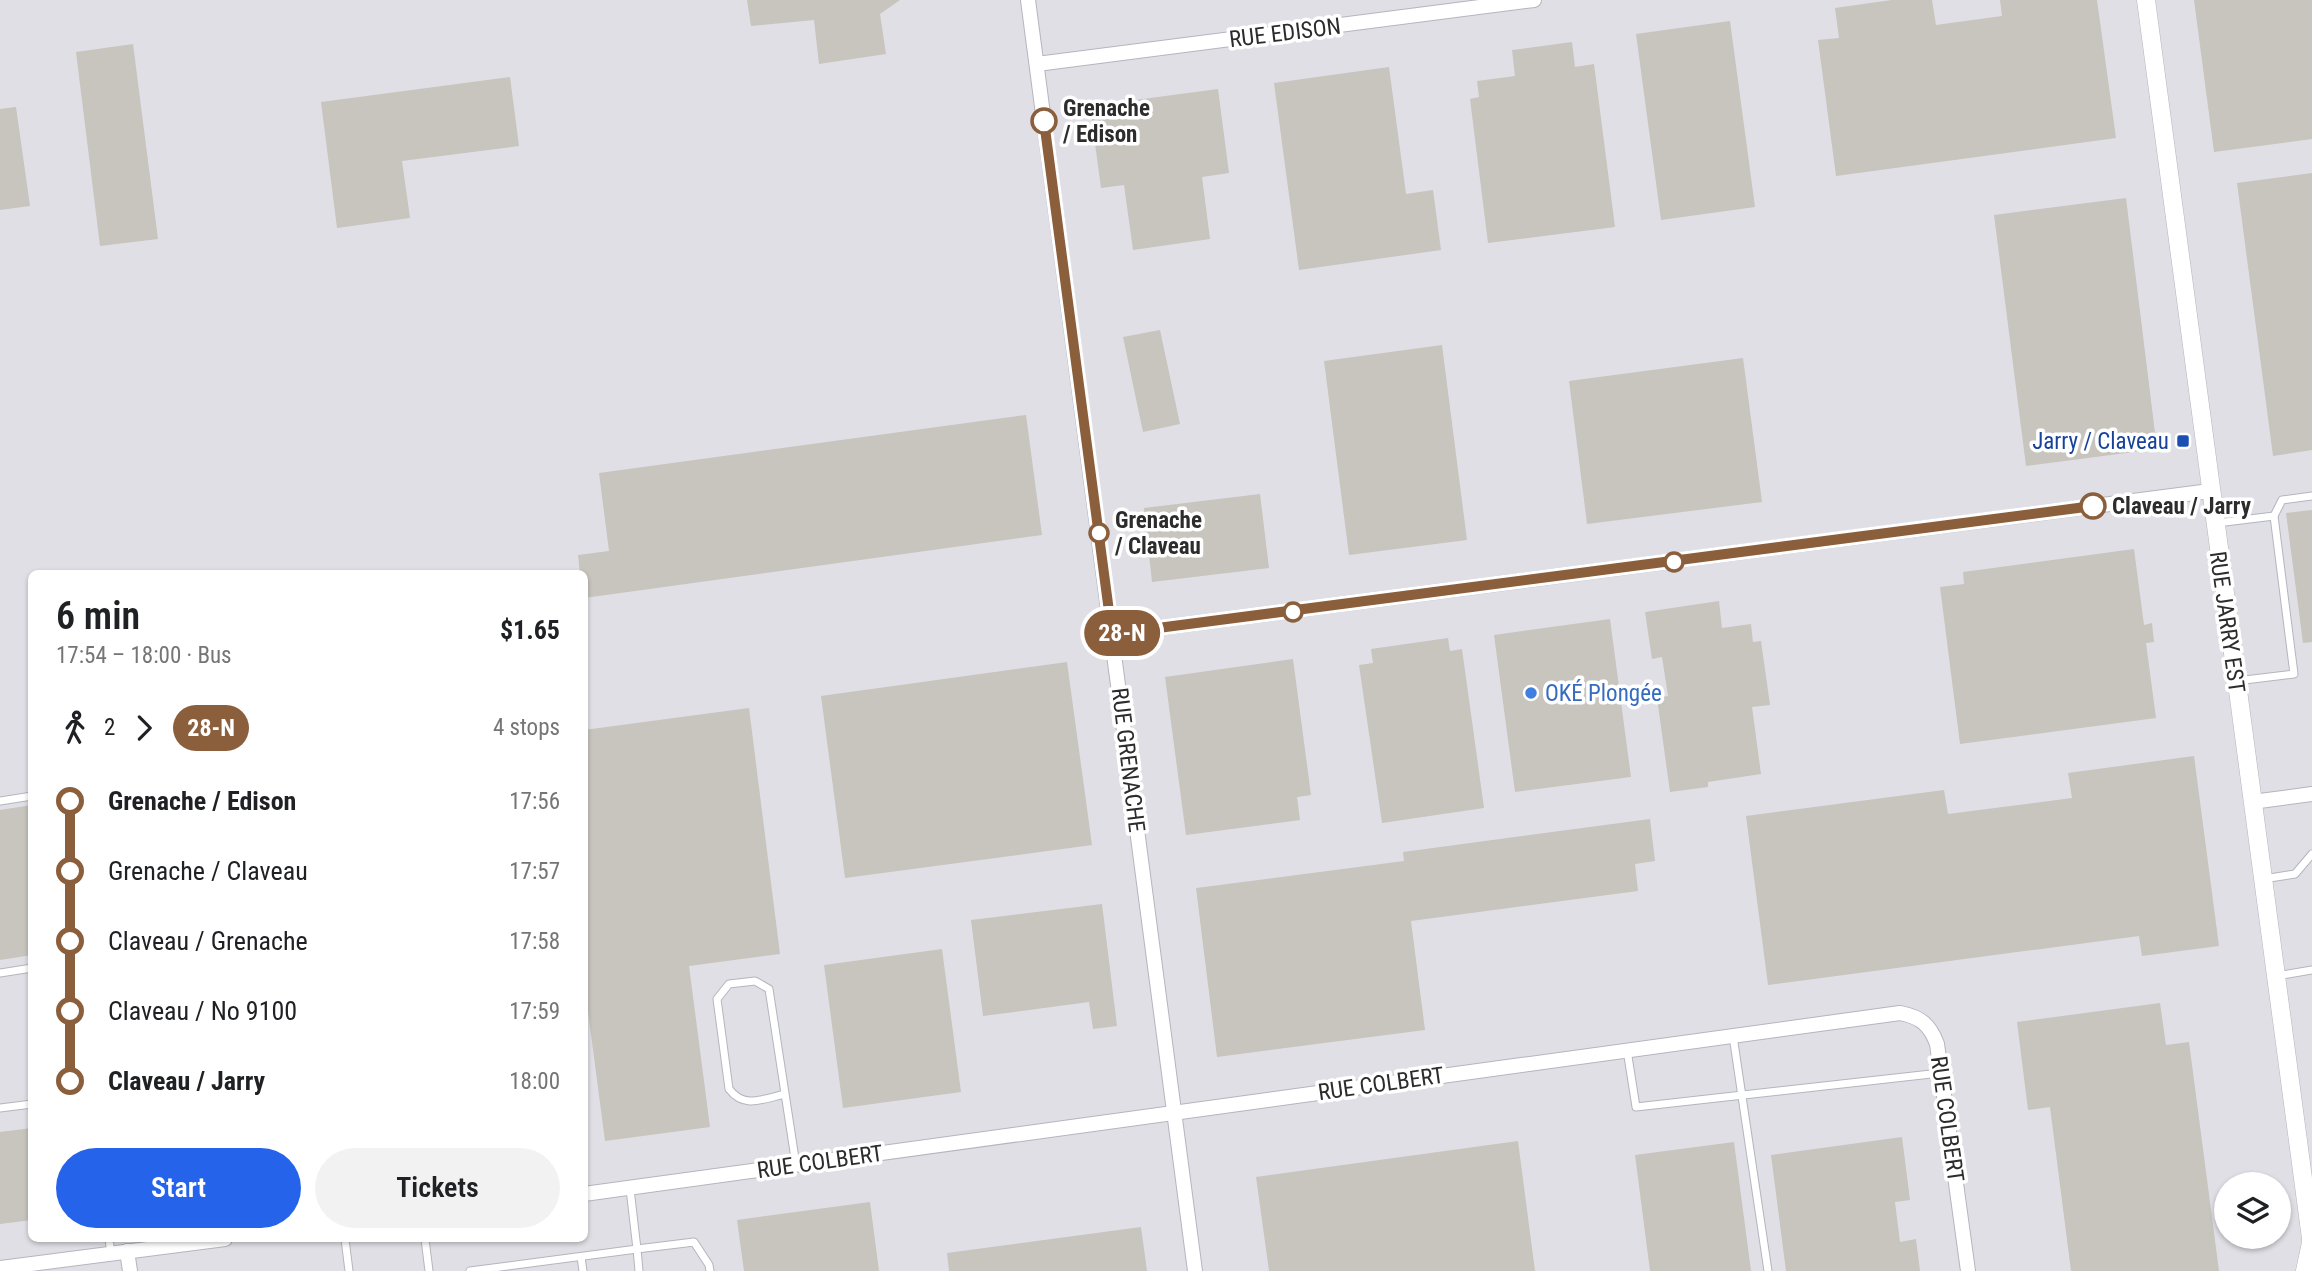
<!DOCTYPE html>
<meta charset="utf-8">
<style>
:root{--surface:#fff;--page:#f2f2f2;--text:#202124;--muted:#757577;--accent:#2563eb}
body{margin:0;font-family:"Roboto Condensed",sans-serif;background:var(--page);color:var(--text);height:100vh;display:flex;flex-direction:column;font-size:26px;white-space:nowrap}
*{box-sizing:border-box;margin:0}
p{font-size:23px;color:var(--muted)}
.icon{flex:none;width:38px;height:38px;fill:none;stroke:currentColor;stroke-width:2;stroke-linecap:round;stroke-linejoin:round}
.map{position:relative;flex:1;overflow:hidden}
.sheet{position:absolute;left:28px;top:570px;width:560px;height:672px;display:flex;flex-direction:column;background:var(--surface);border-radius:10px;box-shadow:0 2px 5px #0004}
.sheet>*{flex:none}
.badge{padding:0 14px;border-radius:23px;font-size:24px;line-height:46px}
.tools{position:absolute;left:2214px;top:1172px;display:grid;gap:14px}
.tools a{display:grid;place-items:center;width:77px;height:77px;border-radius:50%;background:var(--surface);box-shadow:0 2px 5px #0004;font-size:35px}
.map>.badge{position:absolute;translate:-50% -50%;box-shadow:0 0 0 4px #fff}
.legs{display:flex;align-items:center;gap:10px;height:77px;padding:0 28px;font-size:23px}
.legs p{margin-inline-start:auto}
.headline{display:flex;align-items:center;justify-content:space-between;height:119px;padding:0 28px}
h1{font-size:38px;font-weight:600;line-height:52px}
.button{display:flex;gap:14px;margin-top:auto;padding:14px 28px}
.button a{flex:1;height:80px;border-radius:42px;background:var(--accent);color:#fff;font-size:28px;font-weight:600;line-height:80px;text-align:center}
.button a+a{background:var(--page);color:var(--text)}
ul{padding:0 28px;list-style:none}
li{display:flex;align-items:center;gap:24px;height:70px;font-size:26px}
li i{display:grid;place-items:center;width:10px;height:100%;margin:0 9px;background:currentColor}
li i::after{content:'';width:18px;height:18px;margin:-9px;border:5px solid;border-radius:50%;background:var(--surface)}
li p{margin-inline-start:auto}
li:first-child i{background:linear-gradient(#0000 50%,currentColor 0)}
li:last-child i{background:linear-gradient(currentColor 50%,#0000 0)}
.map>svg:first-child{display:block}
.industrial{fill:#e0dfe5;fill-rule:evenodd}
.building{fill:#c8c4be}
.lines{fill:none;stroke-linecap:round;stroke-linejoin:round}
.service-casing{stroke:#b3b6be;stroke-width:9}
.minor-casing{stroke:#b3b6be;stroke-width:16}
.tertiary-casing{stroke:#b3b6be;stroke-width:19}
.service{stroke:#fff;stroke-width:7}
.minor{stroke:#fff;stroke-width:14}
.tertiary{stroke:#fff;stroke-width:18}
.line-1-casing{stroke:#fff;stroke-width:16}
.line-1{stroke:#8b5e3c;stroke-width:10}
.stop-1-dot{fill:#fff;stroke:#8b5e3c;stroke-width:3.5}
.transit-dot{fill:#1a4fb4;stroke:#fff;stroke-width:2.5}
.shop-dot{fill:#3f7fe0;stroke:#fff;stroke-width:2.5}
.labels{text-anchor:middle;dominant-baseline:central;stroke-width:7;stroke-linejoin:round;paint-order:stroke}
.street-label{font-size:23px;fill:#2c2c2c;stroke:#fff}
.stop-label{font-size:23px;font-weight:bold;fill:#2c2c2c;stroke:#fff;text-anchor:start}
.transit-label{font-size:23px;fill:#164399;stroke:#fff;text-anchor:end}
.shop-label{font-size:23px;fill:#366cbe;stroke:#fff;text-anchor:start}
</style>
<div class="map">
<svg width="2312" height="1271" viewBox="0 0 2312 1271">
<rect width="100%" height="100%" fill="#ece6df"/>
<path class="industrial" d="M 0,0 L 2312,0 L 2312,1271 L 0,1271 ZM 32,574 L 584,574 L 584,1239 L 32,1239 ZM 2226,1185 L 2278,1185 L 2278,1237 L 2226,1237 Z"/>
<g class="building">
<path d="M 747,0 L 900,0 L 880,14 L 886,54 L 819,64 L 814,20 L 751,26 Z"/>
<path d="M 1892,0 L 1932,0 L 1936,25 L 2002,16 L 2000,0 L 2097,0 L 2116,138 L 1836,176 L 1818,40 L 1839,38 L 1835,8 Z"/>
<path d="M 2194,0 L 2312,0 L 2312,139 L 2214,152 Z"/>
<path d="M 1730,21 L 1755,207 L 1661,220 L 1636,34 Z"/>
<path d="M 1572,42 L 1575,67 L 1594,64 L 1615,227 L 1488,243 L 1470,99 L 1479,97 L 1477,81 L 1515,76 L 1512,50 Z"/>
<path d="M 133,44 L 158,239 L 100,246 L 76,52 Z"/>
<path d="M 1389,67 L 1406,194 L 1433,190 L 1441,250 L 1299,270 L 1274,83 Z"/>
<path d="M 510,77 L 519,146 L 402,161 L 410,218 L 337,228 L 321,102 Z"/>
<path d="M 1218,89 L 1229,173 L 1202,177 L 1210,239 L 1133,250 L 1124,185 L 1101,188 L 1090,106 Z"/>
<path d="M 16,107 L 30,206 L 0,210 L 0,109 Z"/>
<path d="M 2312,173 L 2312,450 L 2273,456 L 2237,183 Z"/>
<path d="M 2126,198 L 2157,449 L 2026,466 L 1994,215 Z"/>
<path d="M 1160,330 L 1180,424 L 1143,432 L 1123,337 Z"/>
<path d="M 1442,345 L 1467,540 L 1349,555 L 1324,361 Z"/>
<path d="M 1743,358 L 1762,502 L 1587,524 L 1569,381 Z"/>
<path d="M 1026,415 L 1042,535 L 584,598 L 584,574 L 580,574 L 578,555 L 609,551 L 599,473 Z"/>
<path d="M 1260,494 L 1269,568 L 1152,582 L 1144,508 Z"/>
<path d="M 2312,510 L 2312,642 L 2303,643 L 2286,513 Z"/>
<path d="M 2134,549 L 2144,625 L 2152,623 L 2154,642 L 2146,643 L 2156,718 L 1960,744 L 1940,587 L 1964,584 L 1963,572 Z"/>
<path d="M 1719,601 L 1722,628 L 1751,624 L 1753,642 L 1761,641 L 1770,705 L 1752,707 L 1761,774 L 1708,782 L 1708,787 L 1670,792 L 1657,698 L 1668,696 L 1662,657 L 1652,659 L 1645,612 Z"/>
<path d="M 1610,619 L 1631,777 L 1515,792 L 1494,635 Z"/>
<path d="M 1448,638 L 1450,651 L 1462,649 L 1484,808 L 1382,823 L 1359,665 L 1373,663 L 1371,649 Z"/>
<path d="M 1293,659 L 1311,795 L 1297,797 L 1300,820 L 1186,835 L 1165,677 Z"/>
<path d="M 1067,662 L 1092,845 L 845,878 L 821,696 Z"/>
<path d="M 749,708 L 780,954 L 689,966 L 710,1127 L 605,1141 L 584,981 L 584,730 Z"/>
<path d="M 2194,756 L 2219,946 L 2142,956 L 2139,936 L 1768,985 L 1746,816 L 1944,790 L 1948,814 L 2072,798 L 2068,773 Z"/>
<path d="M 32,805 L 32,955 L 0,960 L 0,810 Z"/>
<path d="M 1650,819 L 1655,861 L 1635,864 L 1638,891 L 1411,921 L 1425,1030 L 1217,1057 L 1196,888 L 1404,861 L 1403,852 Z"/>
<path d="M 1102,904 L 1117,1026 L 1093,1029 L 1089,1002 L 983,1016 L 971,920 Z"/>
<path d="M 942,949 L 961,1092 L 843,1108 L 824,965 Z"/>
<path d="M 2160,1003 L 2166,1045 L 2189,1042 L 2219,1271 L 2071,1271 L 2050,1107 L 2028,1110 L 2017,1022 Z"/>
<path d="M 32,1128 L 32,1220 L 0,1224 L 0,1132 Z"/>
<path d="M 1902,1137 L 1910,1200 L 1895,1202 L 1900,1242 L 1916,1239 L 1920,1271 L 1786,1271 L 1771,1155 Z"/>
<path d="M 1518,1141 L 1535,1271 L 1269,1271 L 1256,1177 Z"/>
<path d="M 1734,1142 L 1751,1271 L 1650,1271 L 1635,1155 Z"/>
<path d="M 870,1202 L 879,1271 L 744,1271 L 737,1220 Z"/>
<path d="M 1141,1227 L 1147,1271 L 949,1271 L 947,1253 Z"/>
</g>
<g class="lines">
<g class="service-casing">
<g id="service">
<path d="M 2274,516 L 2282,500 L 2312,496"/>
<path d="M 2217,523 L 2274,516 L 2294,674 L 2236,681"/>
<path d="M 0,801 L 32,796"/>
<path d="M 2263,879 L 2295,874 L 2312,854"/>
<path d="M 0,973 L 32,968"/>
<path d="M 2276,976 L 2312,970"/>
<path d="M 1733,1036 L 1768,1271"/>
<path d="M 1627,1050 L 1636,1107 L 1940,1073"/>
<path d="M 785,1094 C 763,1099 744,1109 729,1089 L 717,999 L 729,984 L 755,981 L 769,989 L 796,1165"/>
<path d="M 0,1108 L 32,1104"/>
<path d="M 109,1239 L 111,1253"/>
<path d="M 345,1239 L 349,1271"/>
<path d="M 425,1239 L 429,1271"/>
<path d="M 581,1257 L 583,1271"/>
<path d="M 470,1271 L 637,1249 L 630,1189"/>
<path d="M 639,1271 L 637,1249 L 694,1242 L 709,1265 L 710,1271"/>
</g>
</g>
<g class="minor-casing">
<g id="minor">
<path d="M 1028,0 L 1195,1271"/>
<path d="M 1037,64 L 1534,0"/>
<path d="M 1112,634 L 2210,491"/>
<path d="M 2252,802 L 2312,794"/>
<path d="M 584,1194 L 1900,1013 C 1921,1017 1930,1025 1937,1044 L 1968,1271"/>
<path d="M 127,1251 L 130,1271"/>
<path d="M 0,1268 L 225,1239"/>
</g>
</g>
<g class="tertiary-casing">
<g id="tertiary">
<path d="M 2146,0 L 2312,1246"/>
<path d="M 2305,1271 L 2311,1243"/>
</g>
</g>
<use href="#service" class="service"/>
<use href="#minor" class="minor"/>
<use href="#tertiary" class="tertiary"/>
</g>
<g class="lines">
<g class="line-1-casing">
<path id="line-1" d="M 1044,121 L 1112,634 L 2093,506"/>
</g>
<use href="#line-1" class="line-1"/>
</g>
<g class="stop-1-dot">
<circle cx="1044" cy="121" r="12"/>
<circle cx="2093" cy="506" r="12"/>
<circle cx="1099" cy="533" r="9"/>
<circle cx="1674" cy="562" r="9"/>
<circle cx="1293" cy="612" r="9"/>
</g>
<rect class="transit-dot" x="2176" y="434" width="14" height="14" rx="3.5"/>
<circle class="shop-dot" cx="1531" cy="693" r="7"/>
<g class="labels">
<g class="street-label">
<text transform="translate(1285 33) rotate(-7)">RUE EDISON</text>
<text transform="translate(2227 622) rotate(82)">RUE JARRY EST</text>
<text transform="translate(1128 760) rotate(83)">RUE GRENACHE</text>
<text transform="translate(1381 1084) rotate(-8)">RUE COLBERT</text>
<text transform="translate(1947 1119) rotate(82)">RUE COLBERT</text>
<text transform="translate(820 1162) rotate(-8)">RUE COLBERT</text>
</g>
<g class="stop-label">
<text x="1063" y="108">Grenache<tspan x="1063" dy="26">/ Edison</tspan></text>
<text x="2112" y="506">Claveau / Jarry</text>
<text x="1115" y="520">Grenache<tspan x="1115" dy="26">/ Claveau</tspan></text>
</g>
<g class="transit-label">
<text x="2169" y="441">Jarry / Claveau</text>
</g>
<g class="shop-label">
<text x="1545" y="693">OKÉ Plongée</text>
</g>
</g>
</svg>
<div class="tools">
<a><svg class="icon" aria-label="layers" viewBox="0 0 24 24"><path d="M12 4l9 5-9 5-9-5zM3 14l9 5 9-5"/></svg></a>
</div>
<b class="badge" style="left:1122px;top:633px;background:#8b5e3c;color:#fff">28-N</b>
<section class="sheet">
<div class="headline"><div><h1>6 min</h1><p>17:54 – 18:00 · Bus</p></div><b>$1.65</b></div>
<div class="legs"><svg class="icon" aria-label="walk" viewBox="0 0 24 24"><circle cx="13" cy="4" r="2"/><path d="M13 8l-2 6 4 7M11 14l-3 7M7 12l3-4h3l4 4"/></svg>2<svg class="icon" aria-label="forward" viewBox="0 0 24 24"><path d="M9 5l7 7-7 7"/></svg><b class="badge" style="background:#8b5e3c;color:#fff">28-N</b><p>4 stops</p></div>
<ul>
<li><i style="color:#8b5e3c"></i><b>Grenache / Edison</b><p>17:56</p></li>
<li><i style="color:#8b5e3c"></i><span>Grenache / Claveau</span><p>17:57</p></li>
<li><i style="color:#8b5e3c"></i><span>Claveau / Grenache</span><p>17:58</p></li>
<li><i style="color:#8b5e3c"></i><span>Claveau / No 9100</span><p>17:59</p></li>
<li><i style="color:#8b5e3c"></i><b>Claveau / Jarry</b><p>18:00</p></li>
</ul>
<div class="button"><a>Start</a><a>Tickets</a></div>
</section>
</div>
